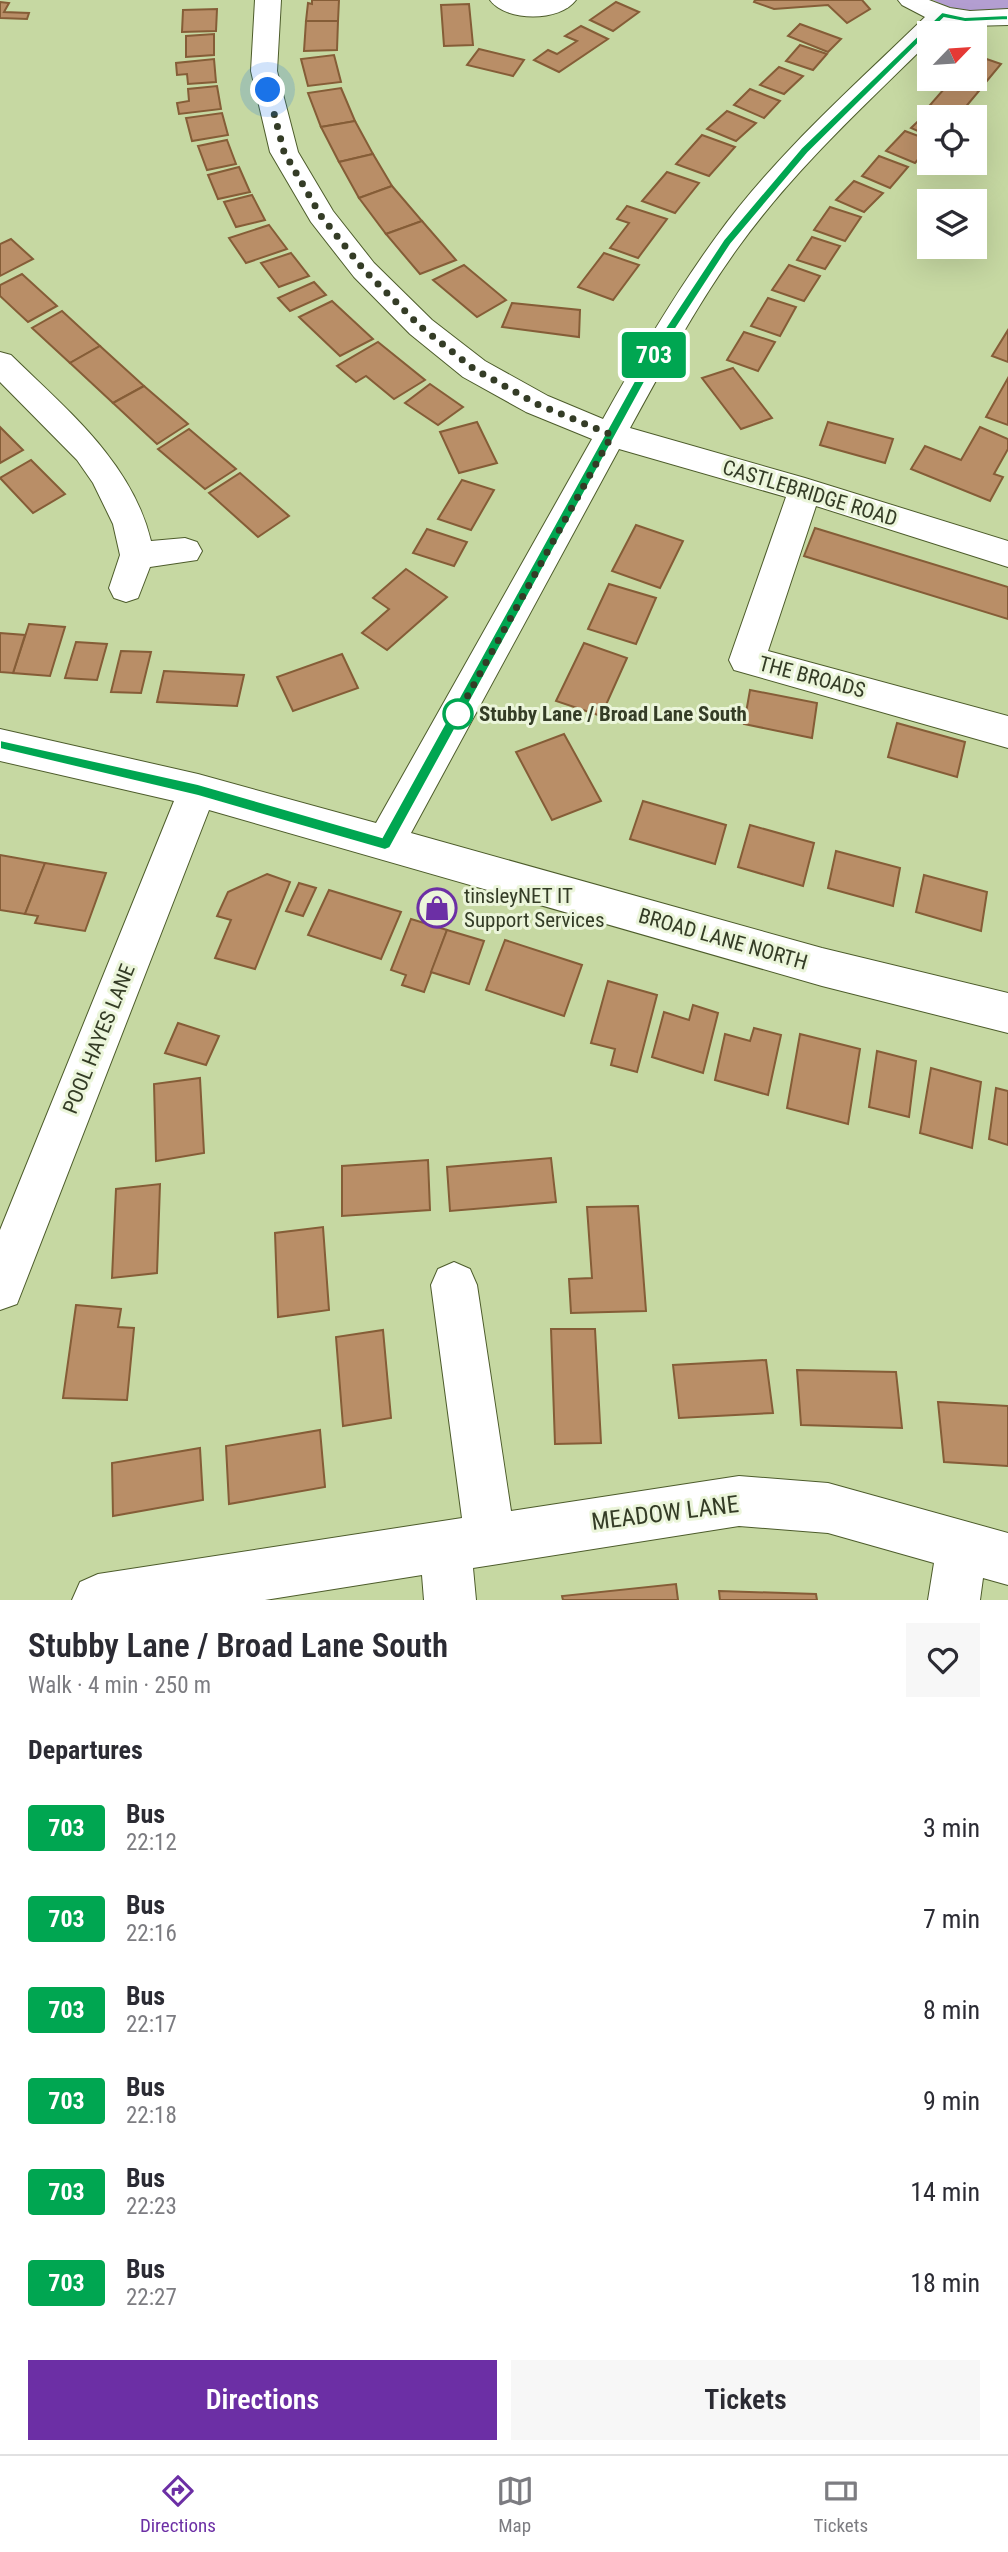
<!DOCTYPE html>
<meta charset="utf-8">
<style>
:root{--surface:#fff;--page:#f7f7f7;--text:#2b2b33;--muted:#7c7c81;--line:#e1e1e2;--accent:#6c2fa5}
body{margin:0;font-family:"Roboto Condensed",sans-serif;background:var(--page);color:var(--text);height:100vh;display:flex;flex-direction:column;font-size:26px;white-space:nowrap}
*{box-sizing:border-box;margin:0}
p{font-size:23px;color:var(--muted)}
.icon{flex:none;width:38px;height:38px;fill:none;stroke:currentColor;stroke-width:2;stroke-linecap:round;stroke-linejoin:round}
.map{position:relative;height:1600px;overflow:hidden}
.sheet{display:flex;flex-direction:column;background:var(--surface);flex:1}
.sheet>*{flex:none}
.badge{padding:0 14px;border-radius:5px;font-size:24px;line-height:46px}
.needle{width:46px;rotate:65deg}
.tools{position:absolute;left:917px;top:21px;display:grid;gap:14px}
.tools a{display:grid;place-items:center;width:70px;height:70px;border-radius:0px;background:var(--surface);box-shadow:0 7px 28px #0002;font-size:35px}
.you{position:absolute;width:35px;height:35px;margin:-18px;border:5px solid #fff;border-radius:50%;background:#1a73e8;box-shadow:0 0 0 10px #1a73e833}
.map>.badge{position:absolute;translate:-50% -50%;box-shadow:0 0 0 4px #fff}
h2{padding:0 28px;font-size:26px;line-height:63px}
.round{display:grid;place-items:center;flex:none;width:74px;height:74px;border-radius:0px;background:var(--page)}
.headline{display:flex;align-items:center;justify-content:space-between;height:119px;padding:0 28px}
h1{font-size:33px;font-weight:600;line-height:52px}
.button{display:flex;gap:14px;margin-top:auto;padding:14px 28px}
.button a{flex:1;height:80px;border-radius:0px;background:var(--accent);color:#fff;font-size:28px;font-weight:600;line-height:80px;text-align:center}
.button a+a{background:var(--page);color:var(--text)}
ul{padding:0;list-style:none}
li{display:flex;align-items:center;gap:21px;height:91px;padding:0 28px}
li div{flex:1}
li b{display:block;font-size:26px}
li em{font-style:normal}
li .badge{min-width:77px;font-weight:700;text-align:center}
.menu{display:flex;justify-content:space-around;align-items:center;height:98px;border-top:2px solid var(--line);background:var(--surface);font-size:19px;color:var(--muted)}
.menu a{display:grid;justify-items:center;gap:4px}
.menu .on{color:var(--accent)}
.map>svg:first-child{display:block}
.green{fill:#b39ed1}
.building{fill:#b98e67;stroke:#855d37;stroke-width:2}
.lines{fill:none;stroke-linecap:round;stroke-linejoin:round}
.minor-casing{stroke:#4d5c2b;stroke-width:2}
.minor{fill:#fff;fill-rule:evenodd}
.line{fill:#00a651;stroke:#fff;stroke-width:2}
.walk{stroke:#343c26;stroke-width:7;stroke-dasharray:0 12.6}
.stop-dot{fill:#fff;stroke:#00a651;stroke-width:3.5}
.labels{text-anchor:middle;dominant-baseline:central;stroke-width:6;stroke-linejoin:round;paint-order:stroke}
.street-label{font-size:21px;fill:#343c26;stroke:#ebf5da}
.stop-label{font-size:21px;font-weight:bold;fill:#343c26;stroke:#ebf5da;text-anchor:start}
.poi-label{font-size:21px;fill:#343c26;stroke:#ebf5da;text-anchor:start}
.near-street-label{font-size:24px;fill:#343c26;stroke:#ebf5da}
</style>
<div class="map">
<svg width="1008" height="1600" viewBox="0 0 1008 1600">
<rect width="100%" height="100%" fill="#c6d8a2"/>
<path class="green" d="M 933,0 L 1008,0 L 1008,10 C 982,13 957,13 933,0 Z"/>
<g class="building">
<path d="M 312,0 L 339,0 L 338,21 L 306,21 L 308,3 L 312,4 Z"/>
<path d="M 755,0 L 862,0 L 870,9 L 847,23 L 828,5 L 774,9 L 754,2 Z"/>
<path d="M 0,2 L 9,3 L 4,12 L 29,13 L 27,19 L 0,18 Z"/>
<path d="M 616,2 L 639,12 L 613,31 L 590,20 Z"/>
<path d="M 469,4 L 473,45 L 444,46 L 441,5 Z"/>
<path d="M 217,9 L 216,31 L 182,32 L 183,10 Z"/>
<path d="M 306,21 L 338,21 L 337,50 L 304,51 Z"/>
<path d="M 800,24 L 841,39 L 828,52 L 788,36 Z"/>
<path d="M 581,26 L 608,39 L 559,72 L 534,60 L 548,50 L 557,54 L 577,41 L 565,36 Z"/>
<path d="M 214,34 L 214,55 L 186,57 L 186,36 Z"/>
<path d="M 800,45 L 827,54 L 813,70 L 786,61 Z"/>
<path d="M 479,49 L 524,60 L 513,76 L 467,65 Z"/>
<path d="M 334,55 L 341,82 L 308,86 L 301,59 Z"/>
<path d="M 975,55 L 1001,64 L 981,88 L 953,79 L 975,79 Z"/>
<path d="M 214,59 L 216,82 L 188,84 L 187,74 L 177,75 L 176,63 Z"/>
<path d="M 779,67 L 803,76 L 784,94 L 760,85 Z"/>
<path d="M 951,81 L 979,91 L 958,116 L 930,105 Z"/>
<path d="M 217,86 L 221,109 L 179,114 L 177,103 L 189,101 L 188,89 Z"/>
<path d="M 341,88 L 355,121 L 321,127 L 308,93 Z"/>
<path d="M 750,89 L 780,101 L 764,118 L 734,105 Z"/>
<path d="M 931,109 L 951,117 L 929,117 L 929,136 L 911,128 Z"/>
<path d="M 727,111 L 756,123 L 736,141 L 707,129 Z"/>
<path d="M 222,113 L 228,135 L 192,141 L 186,118 Z"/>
<path d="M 355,121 L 373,154 L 339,162 L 321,127 Z"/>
<path d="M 905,131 L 929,140 L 929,147 L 915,163 L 886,151 Z"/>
<path d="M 702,135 L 735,147 L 709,176 L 676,164 Z"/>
<path d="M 227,140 L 236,164 L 207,170 L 198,146 Z"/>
<path d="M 373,154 L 392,186 L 359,198 L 339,162 Z"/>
<path d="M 879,156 L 908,167 L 890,188 L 862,176 Z"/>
<path d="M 239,167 L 250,192 L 218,199 L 208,175 Z"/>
<path d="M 667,172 L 699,183 L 675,213 L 642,201 Z"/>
<path d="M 854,181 L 883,193 L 864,212 L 836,200 Z"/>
<path d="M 392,186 L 422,221 L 386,234 L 359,198 Z"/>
<path d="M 252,195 L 265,220 L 236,227 L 224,202 Z"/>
<path d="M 627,206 L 667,219 L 638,258 L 610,248 L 629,223 L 617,219 Z"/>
<path d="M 830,207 L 861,217 L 845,241 L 814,230 Z"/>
<path d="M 422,221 L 456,260 L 420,274 L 386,234 Z"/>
<path d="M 269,225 L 287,249 L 246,263 L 229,238 Z"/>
<path d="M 812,237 L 840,246 L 825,269 L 797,260 Z"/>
<path d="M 11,239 L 33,259 L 0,276 L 0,244 Z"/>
<path d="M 291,253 L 309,276 L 279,287 L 261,263 Z"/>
<path d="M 604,253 L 639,265 L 613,300 L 578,287 Z"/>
<path d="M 464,265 L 506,300 L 477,317 L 433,280 Z"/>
<path d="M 789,265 L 820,276 L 804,301 L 772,290 Z"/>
<path d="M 22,274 L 57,306 L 28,322 L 0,296 L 0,285 Z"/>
<path d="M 314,282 L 326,295 L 290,311 L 278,298 Z"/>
<path d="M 768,298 L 796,307 L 780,336 L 751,326 Z"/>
<path d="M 332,301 L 373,339 L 340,356 L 299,317 Z"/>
<path d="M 512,303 L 580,310 L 579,337 L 502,327 Z"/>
<path d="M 62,311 L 100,346 L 70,363 L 32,328 Z"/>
<path d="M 1008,330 L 1008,362 L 992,356 Z"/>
<path d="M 744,332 L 775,342 L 758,371 L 727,360 Z"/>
<path d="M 378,342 L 425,380 L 394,399 L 366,376 L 356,382 L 337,366 Z"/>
<path d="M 100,346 L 144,386 L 113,403 L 70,363 Z"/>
<path d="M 733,368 L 772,418 L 741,429 L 702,378 Z"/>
<path d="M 1008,378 L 1008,425 L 986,417 Z"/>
<path d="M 430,384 L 463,407 L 438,425 L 405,403 Z"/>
<path d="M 144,386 L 188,424 L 157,444 L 113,403 Z"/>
<path d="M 477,422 L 497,463 L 459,473 L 440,432 Z"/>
<path d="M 828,422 L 893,439 L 885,463 L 820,445 Z"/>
<path d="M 0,427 L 23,450 L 0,463 Z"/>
<path d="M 980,427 L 1008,439 L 1008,449 L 994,474 L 1003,477 L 990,501 L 911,469 L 925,446 L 961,460 Z"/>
<path d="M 189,429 L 236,469 L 205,489 L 158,449 Z"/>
<path d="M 31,460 L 65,494 L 33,513 L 0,478 Z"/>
<path d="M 240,473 L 289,516 L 258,537 L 209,493 Z"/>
<path d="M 462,480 L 494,490 L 471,530 L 438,519 Z"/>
<path d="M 636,525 L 683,541 L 660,588 L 612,571 Z"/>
<path d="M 815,528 L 1008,587 L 1008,619 L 804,556 Z"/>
<path d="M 427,529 L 467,542 L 454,566 L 413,553 Z"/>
<path d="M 406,569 L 447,597 L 387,650 L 362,633 L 389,609 L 373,598 Z"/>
<path d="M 609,584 L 656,598 L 636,644 L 588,629 Z"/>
<path d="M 29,624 L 65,627 L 50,676 L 13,673 Z"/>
<path d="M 0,633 L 25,635 L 13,673 L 0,672 Z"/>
<path d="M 76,642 L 107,644 L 97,680 L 65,678 Z"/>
<path d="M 584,643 L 627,658 L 601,716 L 556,701 Z"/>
<path d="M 121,651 L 151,652 L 141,693 L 111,692 Z"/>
<path d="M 342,654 L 358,688 L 293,711 L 277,677 Z"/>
<path d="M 164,671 L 244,675 L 237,706 L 157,702 Z"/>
<path d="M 750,690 L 817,703 L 812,738 L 744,724 Z"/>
<path d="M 897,723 L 965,742 L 957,777 L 888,757 Z"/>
<path d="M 564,734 L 601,801 L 552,820 L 516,752 Z"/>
<path d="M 643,801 L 726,825 L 715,864 L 630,839 Z"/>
<path d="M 750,825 L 814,843 L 803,886 L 738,867 Z"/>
<path d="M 836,851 L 900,868 L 893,906 L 828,888 Z"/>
<path d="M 0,855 L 45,863 L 25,914 L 0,910 Z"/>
<path d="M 45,863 L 106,873 L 85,931 L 35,923 L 38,916 L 25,914 Z"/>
<path d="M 267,874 L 290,882 L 255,969 L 215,958 L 231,920 L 217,916 L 228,892 Z"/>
<path d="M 924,875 L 987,892 L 981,931 L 916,912 Z"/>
<path d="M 299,883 L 316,888 L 303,916 L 286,911 Z"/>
<path d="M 329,890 L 401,912 L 381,959 L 308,935 Z"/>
<path d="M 411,919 L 447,930 L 424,992 L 402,985 L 406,975 L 391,970 Z"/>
<path d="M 447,930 L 484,941 L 469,984 L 431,972 Z"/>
<path d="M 505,940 L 582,965 L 564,1016 L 486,990 Z"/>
<path d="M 608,981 L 657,995 L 637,1072 L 611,1065 L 615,1049 L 591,1043 Z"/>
<path d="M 693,1005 L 718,1013 L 703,1073 L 652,1057 L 664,1012 L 689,1020 Z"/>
<path d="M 178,1023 L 219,1036 L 206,1065 L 165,1053 Z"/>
<path d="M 754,1028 L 781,1035 L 768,1095 L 715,1080 L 725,1034 L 750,1041 Z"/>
<path d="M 800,1034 L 860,1049 L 848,1124 L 787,1108 Z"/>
<path d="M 877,1051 L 916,1061 L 909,1117 L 869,1107 Z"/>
<path d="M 931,1068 L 981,1082 L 972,1148 L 920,1133 Z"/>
<path d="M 200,1078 L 204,1153 L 156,1161 L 154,1084 Z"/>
<path d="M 996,1088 L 1008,1091 L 1008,1145 L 989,1139 Z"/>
<path d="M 551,1158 L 556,1202 L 450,1211 L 447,1167 Z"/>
<path d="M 428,1160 L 430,1210 L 342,1216 L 342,1166 Z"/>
<path d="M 160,1184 L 157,1273 L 112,1278 L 116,1189 Z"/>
<path d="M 638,1206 L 646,1311 L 571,1313 L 569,1279 L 592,1278 L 587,1207 Z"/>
<path d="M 323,1227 L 329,1310 L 278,1317 L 275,1233 Z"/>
<path d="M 76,1305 L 121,1309 L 118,1327 L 134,1328 L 127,1400 L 63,1398 Z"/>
<path d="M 551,1329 L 595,1329 L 601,1443 L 555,1444 Z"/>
<path d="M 383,1330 L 391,1418 L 343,1426 L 336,1337 Z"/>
<path d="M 766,1360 L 773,1413 L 679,1418 L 673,1365 Z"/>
<path d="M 797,1370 L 896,1372 L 902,1428 L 801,1425 Z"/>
<path d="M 938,1402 L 1008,1406 L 1008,1466 L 944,1462 Z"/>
<path d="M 320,1430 L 325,1487 L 229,1504 L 226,1446 Z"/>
<path d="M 200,1448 L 203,1500 L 113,1516 L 112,1463 Z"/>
<path d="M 676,1584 L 678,1600 L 563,1600 L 562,1596 Z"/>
<path d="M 719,1591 L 816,1594 L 817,1600 L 720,1600 Z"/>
</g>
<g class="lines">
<g class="minor-casing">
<g id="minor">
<path d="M 255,0 L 281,0 L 277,71 L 298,152 L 333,211 L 374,263 L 432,320 L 485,361 L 548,396 L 603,419 C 638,356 674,295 716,237 C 775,155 853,87 925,17 L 902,5 L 898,0 L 929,0 L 950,8 L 970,11 L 1008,9 L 1008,25 L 970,26 L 948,23 L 938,33 L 929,33 L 929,42 C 862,108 792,172 737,249 C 696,306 663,368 630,428 L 805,478 L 1008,541 L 1008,567 L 816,506 L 768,651 L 1008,716 L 1008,748 L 734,670 L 729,660 L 786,497 L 619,449 L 411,833 L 822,948 L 1008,993 L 1008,1033 L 822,986 L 209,810 L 17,1304 L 0,1310 L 0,1230 L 174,801 L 0,761 L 0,729 L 198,774 L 376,823 L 592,439 L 526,412 L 463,377 L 410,334 L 354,277 L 311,222 L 270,152 L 251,71 Z"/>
<path d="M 490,0 L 576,0 C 560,22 506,22 490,0 Z"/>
<path d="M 0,352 L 11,355 C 66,409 132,462 151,541 L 185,538 L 197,542 L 202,551 L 197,560 L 150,567 L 138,598 L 126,602 L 114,598 L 109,588 L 120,555 L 113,524 L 93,483 L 77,460 L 0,382 Z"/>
<path d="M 454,1262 L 470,1269 L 477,1285 L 511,1511 L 739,1476 L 828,1483 L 1008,1533 L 1008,1585 L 983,1578 L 980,1600 L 928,1600 L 934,1563 L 828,1533 L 739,1526 L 473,1568 L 476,1600 L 424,1600 L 422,1575 L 265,1600 L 72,1600 L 80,1582 L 98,1574 L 462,1518 L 431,1285 L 438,1269 Z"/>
</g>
</g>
<use href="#minor" class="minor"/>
</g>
<path class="line" d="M 942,12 L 965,17 L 1008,15 L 1008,20 L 965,22 L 944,18 L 808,153 L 731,244 L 664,347 L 390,848 L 385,850 L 198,796 L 0,749 L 0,740 L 198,784 L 382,837 L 654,345 L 724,239 L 801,148 Z"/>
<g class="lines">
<path class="walk" d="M 268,90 L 284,152 L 321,216 L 364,270 L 421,327 L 474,369 L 537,404 L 612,435 L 452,724 L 458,714"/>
</g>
<defs>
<g id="shop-ring" transform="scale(2.0125)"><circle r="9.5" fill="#ebf5da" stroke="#6c2fa5" stroke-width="1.5"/><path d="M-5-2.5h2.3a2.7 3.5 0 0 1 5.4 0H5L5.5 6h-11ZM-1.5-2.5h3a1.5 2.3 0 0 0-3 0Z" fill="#6c2fa5"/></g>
</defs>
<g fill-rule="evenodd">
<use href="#shop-ring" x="437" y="908"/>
</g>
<circle class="stop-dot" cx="458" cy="714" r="14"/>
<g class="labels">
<g class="street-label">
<text transform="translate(810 493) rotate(17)">CASTLEBRIDGE ROAD</text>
<text transform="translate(812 677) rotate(15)">THE BROADS</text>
<text transform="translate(723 939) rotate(16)">BROAD LANE NORTH</text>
<text transform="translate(99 1039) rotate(-68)">POOL HAYES LANE</text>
</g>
<g class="stop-label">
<text x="479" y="714">Stubby Lane / Broad Lane South</text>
</g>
<g class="poi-label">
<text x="464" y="896">tinsleyNET IT<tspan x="464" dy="24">Support Services</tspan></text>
</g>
<g class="near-street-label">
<text transform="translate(665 1513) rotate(-7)">MEADOW LANE</text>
</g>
</g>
</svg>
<div class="tools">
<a><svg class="needle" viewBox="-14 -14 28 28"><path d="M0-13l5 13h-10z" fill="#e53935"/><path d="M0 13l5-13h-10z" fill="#7c7c81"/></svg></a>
<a><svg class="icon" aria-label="locate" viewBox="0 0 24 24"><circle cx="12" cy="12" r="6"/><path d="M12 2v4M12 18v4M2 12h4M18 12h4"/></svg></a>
<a><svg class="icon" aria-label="layers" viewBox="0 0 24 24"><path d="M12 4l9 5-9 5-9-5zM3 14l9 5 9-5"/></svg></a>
</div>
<div class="you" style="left:268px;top:90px"></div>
<b class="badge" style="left:654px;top:355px;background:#00a651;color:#fff">703</b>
</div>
<section class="sheet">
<div class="headline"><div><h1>Stubby Lane / Broad Lane South</h1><p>Walk · 4 min · 250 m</p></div><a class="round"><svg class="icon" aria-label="heart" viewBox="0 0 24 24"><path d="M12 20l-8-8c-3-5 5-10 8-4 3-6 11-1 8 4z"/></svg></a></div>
<h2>Departures</h2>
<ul>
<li><span class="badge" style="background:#00a651;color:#fff">703</span><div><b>Bus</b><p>22:12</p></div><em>3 min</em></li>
<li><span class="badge" style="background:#00a651;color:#fff">703</span><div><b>Bus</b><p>22:16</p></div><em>7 min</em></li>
<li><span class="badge" style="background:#00a651;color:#fff">703</span><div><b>Bus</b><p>22:17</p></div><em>8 min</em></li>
<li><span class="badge" style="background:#00a651;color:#fff">703</span><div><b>Bus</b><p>22:18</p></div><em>9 min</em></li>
<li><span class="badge" style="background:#00a651;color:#fff">703</span><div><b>Bus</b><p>22:23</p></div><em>14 min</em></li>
<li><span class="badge" style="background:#00a651;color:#fff">703</span><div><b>Bus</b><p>22:27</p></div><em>18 min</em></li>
</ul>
<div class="button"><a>Directions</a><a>Tickets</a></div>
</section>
<nav class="menu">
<a class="on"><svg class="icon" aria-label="directions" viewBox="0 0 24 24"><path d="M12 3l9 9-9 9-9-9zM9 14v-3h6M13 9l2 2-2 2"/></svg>Directions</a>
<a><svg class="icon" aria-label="map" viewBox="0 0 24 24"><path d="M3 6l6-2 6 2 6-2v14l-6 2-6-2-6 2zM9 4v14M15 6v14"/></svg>Map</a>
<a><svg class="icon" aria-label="tickets" viewBox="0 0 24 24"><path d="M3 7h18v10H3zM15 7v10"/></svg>Tickets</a>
</nav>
